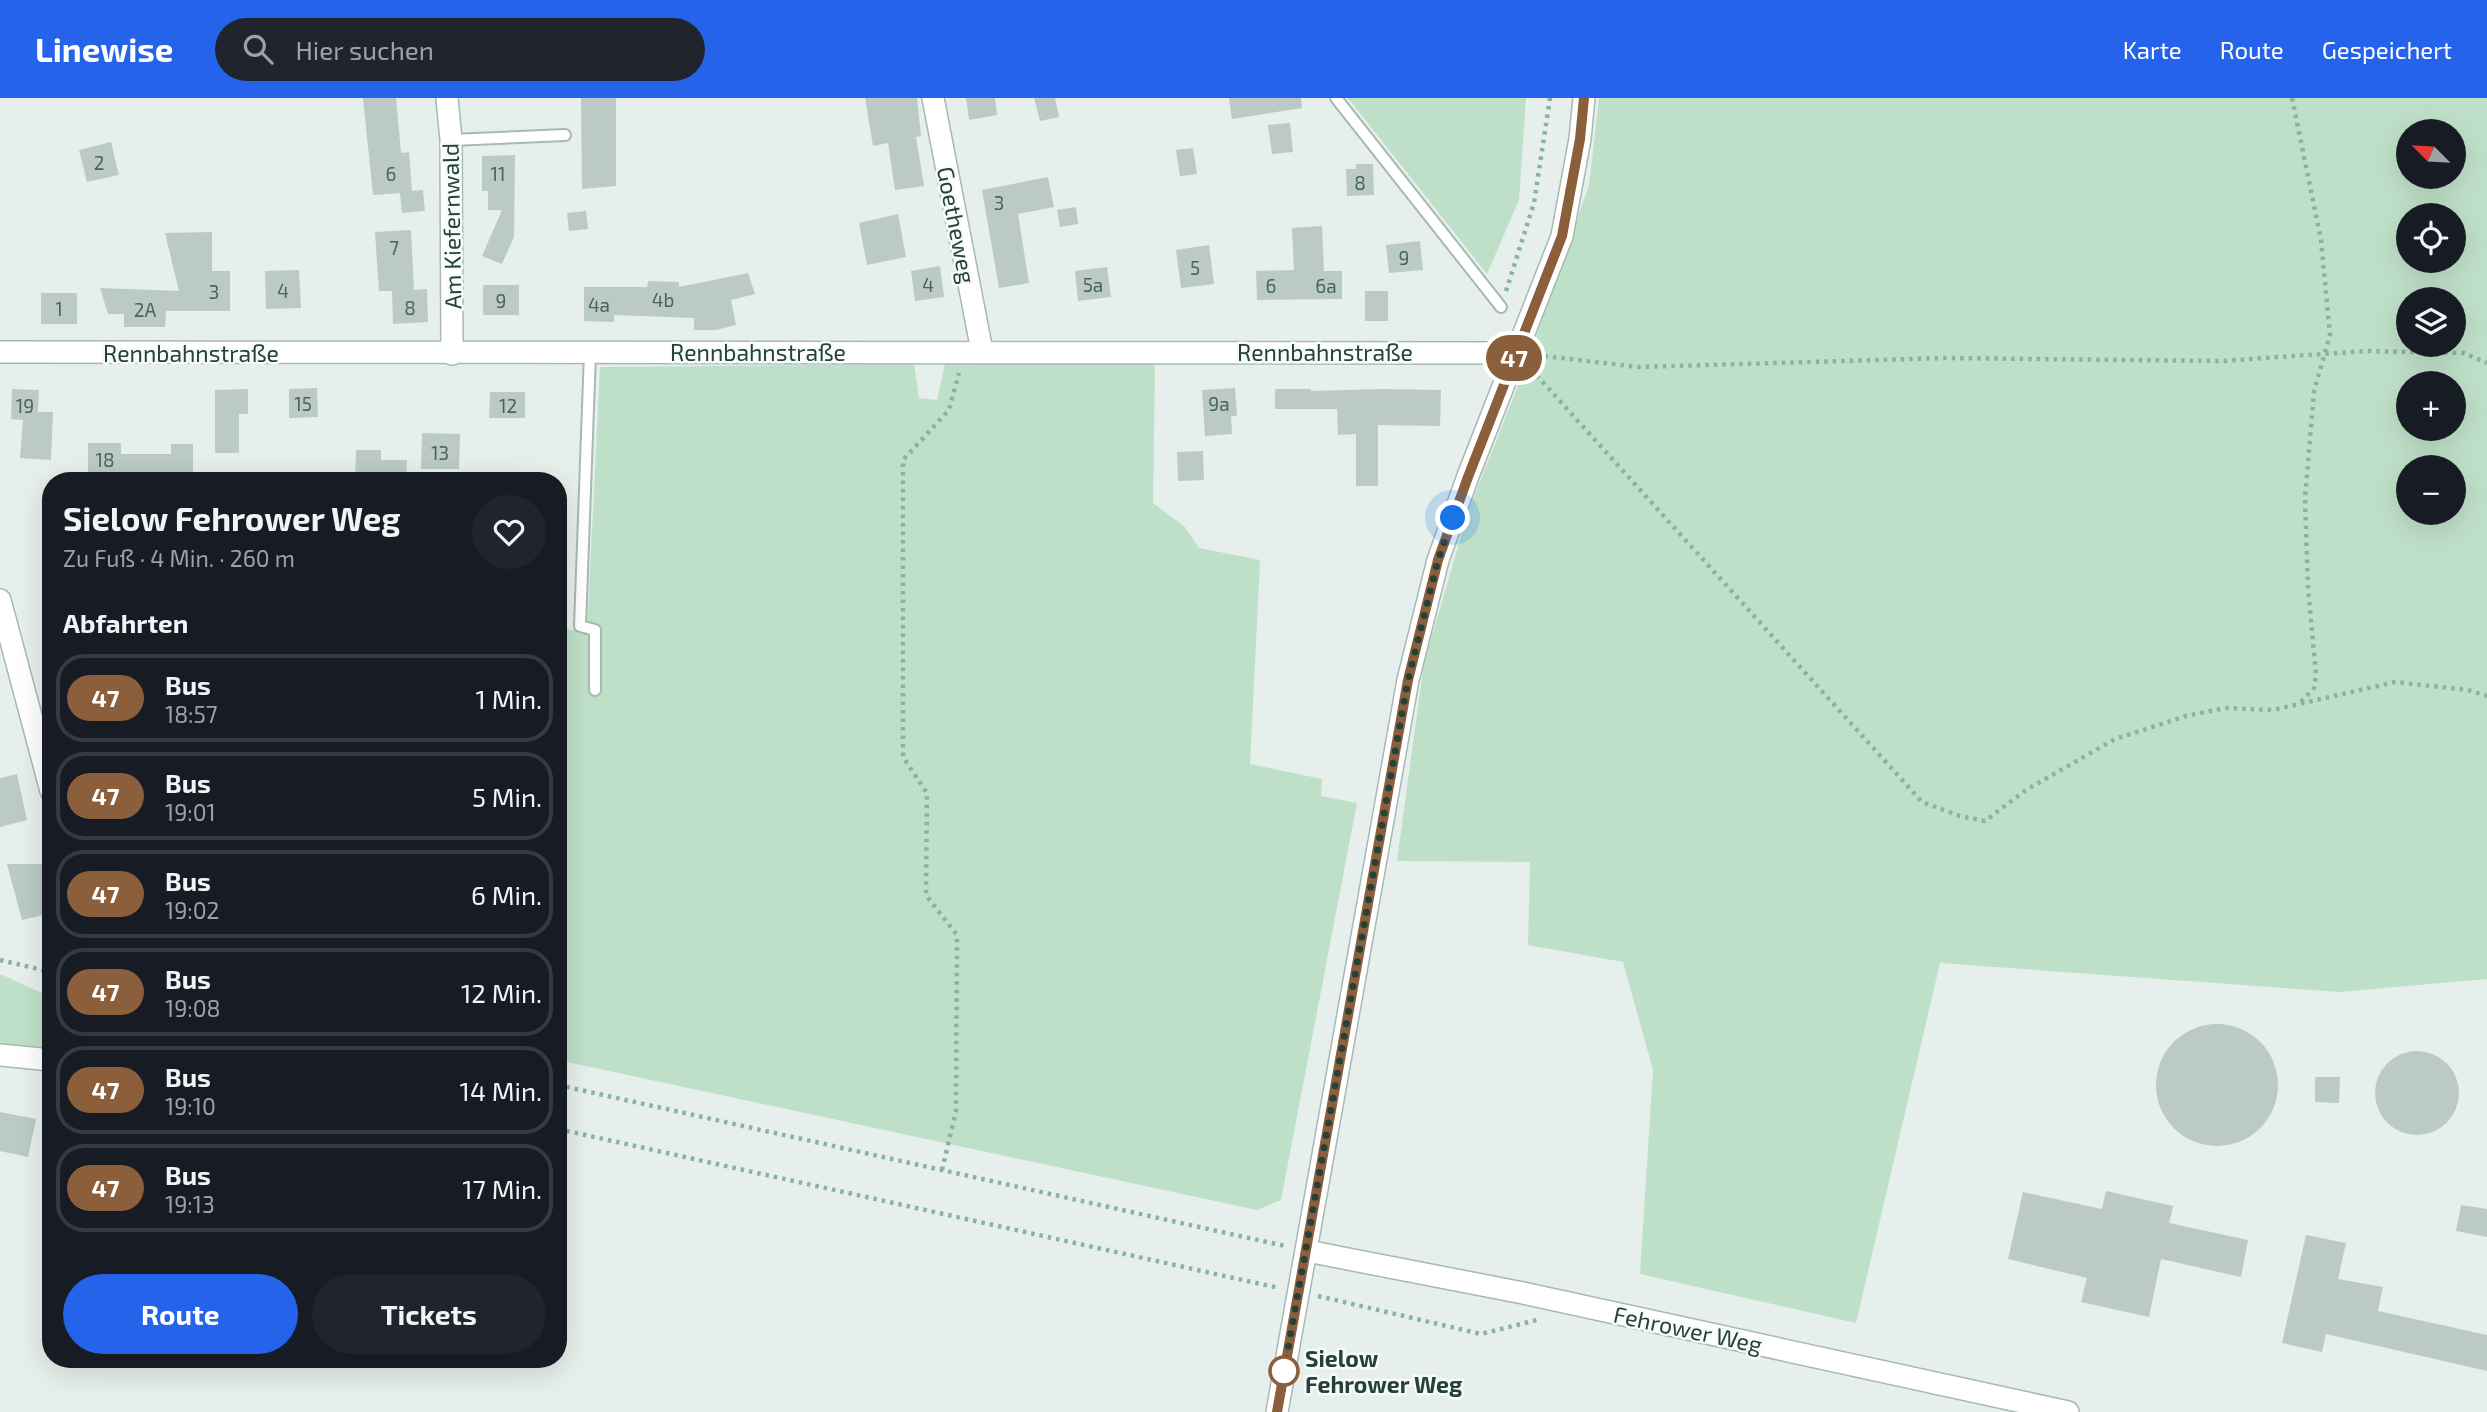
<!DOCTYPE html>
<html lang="de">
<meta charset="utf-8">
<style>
:root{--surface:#171b24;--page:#20242c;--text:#f1f3f6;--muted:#9ea1a6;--line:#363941;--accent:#2563eb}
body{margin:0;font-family:"Exo 2",sans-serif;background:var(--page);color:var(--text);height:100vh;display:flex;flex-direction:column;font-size:26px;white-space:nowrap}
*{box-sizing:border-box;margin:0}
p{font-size:23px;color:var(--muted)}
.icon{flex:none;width:38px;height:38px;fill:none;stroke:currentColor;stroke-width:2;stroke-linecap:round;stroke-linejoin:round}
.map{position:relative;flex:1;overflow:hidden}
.panel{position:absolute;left:42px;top:374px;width:525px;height:896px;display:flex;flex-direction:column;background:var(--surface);border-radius:28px;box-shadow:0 7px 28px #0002}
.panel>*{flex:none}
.badge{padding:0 14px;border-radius:23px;font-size:24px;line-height:46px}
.needle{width:46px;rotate:294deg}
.controls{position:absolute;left:2396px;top:21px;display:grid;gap:14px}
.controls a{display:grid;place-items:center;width:70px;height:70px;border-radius:50%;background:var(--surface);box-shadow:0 7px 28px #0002;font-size:35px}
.you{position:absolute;width:35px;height:35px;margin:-18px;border:5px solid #fff;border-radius:50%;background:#1a73e8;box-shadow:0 0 0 10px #1a73e833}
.map>.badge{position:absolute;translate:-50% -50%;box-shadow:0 0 0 4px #fff}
h2{padding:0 21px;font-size:26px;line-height:63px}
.round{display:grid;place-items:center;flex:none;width:74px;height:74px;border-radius:37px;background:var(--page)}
.overview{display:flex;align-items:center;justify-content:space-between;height:119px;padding:0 21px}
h1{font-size:33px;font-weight:700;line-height:52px}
.cta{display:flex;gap:14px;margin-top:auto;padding:14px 21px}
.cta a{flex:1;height:80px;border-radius:42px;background:var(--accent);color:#fff;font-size:28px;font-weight:700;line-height:80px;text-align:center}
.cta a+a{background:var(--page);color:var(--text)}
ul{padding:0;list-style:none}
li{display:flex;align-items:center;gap:21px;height:88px;margin:0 14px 10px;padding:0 7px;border:4px solid var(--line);border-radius:28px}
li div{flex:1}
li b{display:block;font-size:26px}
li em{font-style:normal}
li .badge{min-width:77px;font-weight:700;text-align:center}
header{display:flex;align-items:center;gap:42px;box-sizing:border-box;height:98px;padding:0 35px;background:var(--accent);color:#fff}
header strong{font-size:33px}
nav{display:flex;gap:38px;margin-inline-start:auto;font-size:24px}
.search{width:490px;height:63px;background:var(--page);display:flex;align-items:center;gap:18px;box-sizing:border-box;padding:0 24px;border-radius:38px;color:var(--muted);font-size:26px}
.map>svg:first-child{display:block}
.green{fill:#bfe0c8;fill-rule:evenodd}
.building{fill:#bbcac4}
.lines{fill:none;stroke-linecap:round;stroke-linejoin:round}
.service-casing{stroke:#a8b8b2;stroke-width:14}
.minor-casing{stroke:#a8b8b2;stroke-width:24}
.tertiary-casing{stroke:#a8b8b2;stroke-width:24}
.path{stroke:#86b3a5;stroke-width:4.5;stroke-dasharray:3.5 5;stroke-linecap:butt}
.service{stroke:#fff;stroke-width:10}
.minor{stroke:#fff;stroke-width:21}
.tertiary{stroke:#fff;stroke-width:21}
.line-casing{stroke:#fff;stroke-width:16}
.line{stroke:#8b5e3c;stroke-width:10}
.walk{stroke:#24423a;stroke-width:7;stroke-dasharray:0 12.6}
.stop-dot{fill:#fff;stroke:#8b5e3c;stroke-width:3.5}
.labels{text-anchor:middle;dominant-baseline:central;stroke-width:5;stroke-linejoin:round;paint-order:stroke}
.number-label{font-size:19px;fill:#4a645c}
.street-label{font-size:23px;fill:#24423a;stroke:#f7fbf9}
.stop-label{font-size:23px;font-weight:bold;fill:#24423a;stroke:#f7fbf9;text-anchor:start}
</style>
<header>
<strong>Linewise</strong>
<div class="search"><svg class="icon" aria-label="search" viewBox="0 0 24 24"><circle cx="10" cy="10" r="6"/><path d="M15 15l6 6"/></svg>Hier suchen</div>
<nav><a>Karte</a><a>Route</a><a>Gespeichert</a></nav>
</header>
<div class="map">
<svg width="2487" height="1314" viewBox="0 0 2487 1314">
<rect width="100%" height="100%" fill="#e6efeb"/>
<g class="green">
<path d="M 1348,0 L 1526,0 L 1519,102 L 1487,176 Z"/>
<path d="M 1599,0 L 2487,0 L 2487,881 L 2339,894 L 1940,865 L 1856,1225 L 1640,1176 L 1653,972 L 1623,864 L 1528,847 L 1530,764 L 1397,763 L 1424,565 L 1469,411 L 1527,265 L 1589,87 ZM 2408,33 L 2454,33 L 2454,79 L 2408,79 ZM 2408,117 L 2454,117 L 2454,163 L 2408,163 ZM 2408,201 L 2454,201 L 2454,247 L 2408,247 ZM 2408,285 L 2454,285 L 2454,331 L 2408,331 ZM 2408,369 L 2454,369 L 2454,415 L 2408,415 Z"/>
<path d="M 914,266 L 919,300 L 937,302 L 945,266 L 1155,266 L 1153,405 L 1185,429 L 1199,450 L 1260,462 L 1250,666 L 1322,681 L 1321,698 L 1357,705 L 1281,1102 L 1257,1112 L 558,962 L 558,529 L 587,535 L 600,269 Z"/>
<path d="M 0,876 L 51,899 L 51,950 L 0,947 Z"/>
</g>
<g class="building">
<path d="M 363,0 L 396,0 L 401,55 L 409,54 L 412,93 L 423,92 L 425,113 L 402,115 L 400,95 L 373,97 Z"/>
<path d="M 581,0 L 616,0 L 616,88 L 582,91 Z"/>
<path d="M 865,0 L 917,0 L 921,38 L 916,39 L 924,88 L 895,92 L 888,45 L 873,48 Z"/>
<path d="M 966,0 L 995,0 L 997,17 L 969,22 Z"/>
<path d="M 1034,0 L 1055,0 L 1059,19 L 1040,23 Z"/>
<path d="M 1229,0 L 1301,0 L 1302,10 L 1232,21 Z"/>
<path d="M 1290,25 L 1293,54 L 1272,56 L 1268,27 Z"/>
<path d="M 111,44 L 119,77 L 87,84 L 79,52 Z"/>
<path d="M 1193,50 L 1197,76 L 1180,78 L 1176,52 Z"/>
<path d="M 515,57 L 514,139 L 502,166 L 482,158 L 502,112 L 488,112 L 488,93 L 482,93 L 482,58 Z"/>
<path d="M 1356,66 L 1373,66 L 1374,97 L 1347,98 L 1346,71 L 1356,71 Z"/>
<path d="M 1048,79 L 1054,109 L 1018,116 L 1029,185 L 999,190 L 982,92 Z"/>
<path d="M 1076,109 L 1078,126 L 1060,129 L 1057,112 Z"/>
<path d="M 586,113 L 588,131 L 569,133 L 567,115 Z"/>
<path d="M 898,116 L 906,159 L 867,167 L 859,125 Z"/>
<path d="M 1322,128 L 1324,173 L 1342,173 L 1342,201 L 1257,202 L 1256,173 L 1294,172 L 1292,130 Z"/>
<path d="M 411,132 L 414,192 L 427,191 L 428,224 L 393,226 L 392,193 L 379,193 L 375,134 Z"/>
<path d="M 212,134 L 212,173 L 230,173 L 230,213 L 166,213 L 165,229 L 124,229 L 124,216 L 108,216 L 100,190 L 179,193 L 165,135 Z"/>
<path d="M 1420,143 L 1423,172 L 1389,175 L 1386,147 Z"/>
<path d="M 1209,147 L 1214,186 L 1181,190 L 1176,152 Z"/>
<path d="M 940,168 L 944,199 L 915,203 L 911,173 Z"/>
<path d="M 1107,169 L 1111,199 L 1078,203 L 1075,173 Z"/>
<path d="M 299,172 L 301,210 L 266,211 L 265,173 Z"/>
<path d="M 748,175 L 755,196 L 731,202 L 736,227 L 716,232 L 694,232 L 694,220 L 614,217 L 614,224 L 584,223 L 584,189 L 647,189 L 648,183 L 679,184 L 679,189 Z"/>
<rect x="483" y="187" width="36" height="30"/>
<rect x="1365" y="193" width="23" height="30"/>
<rect x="41" y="195" width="36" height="31"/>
<path d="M 317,290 L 318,319 L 289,320 L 289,291 Z"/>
<path d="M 1235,290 L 1237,318 L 1231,318 L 1232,336 L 1205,338 L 1202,292 Z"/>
<path d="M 12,291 L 39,292 L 38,314 L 53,314 L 51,362 L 20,360 L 23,322 L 11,321 Z"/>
<path d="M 248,291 L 248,316 L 239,316 L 239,355 L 215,355 L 215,292 Z"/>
<path d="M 1275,291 L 1311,291 L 1311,293 L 1382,291 L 1441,292 L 1440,328 L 1378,327 L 1378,388 L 1356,388 L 1356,336 L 1338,337 L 1337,311 L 1275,311 Z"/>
<path d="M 490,294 L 525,294 L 525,320 L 489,320 Z"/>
<path d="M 422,335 L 460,336 L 459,371 L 421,371 Z"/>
<path d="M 88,345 L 121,345 L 121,356 L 171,356 L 171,346 L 193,346 L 193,383 L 141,383 L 141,377 L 88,377 Z"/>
<path d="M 356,352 L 381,352 L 381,362 L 407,362 L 406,382 L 355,380 Z"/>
<path d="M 1203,353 L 1204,382 L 1178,383 L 1177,354 Z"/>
<path d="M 17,676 L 27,722 L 0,729 L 0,680 Z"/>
<path d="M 7,766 L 47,766 L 51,780 L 51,815 L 22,822 Z"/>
<circle cx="2217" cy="987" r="61"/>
<circle cx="2417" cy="995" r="42"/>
<path d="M 2315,979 L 2340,979 L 2339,1005 L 2315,1004 Z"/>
<path d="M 0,1014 L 36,1021 L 28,1059 L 0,1053 Z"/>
<path d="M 2106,1093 L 2173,1108 L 2169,1125 L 2248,1142 L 2241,1179 L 2161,1161 L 2149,1219 L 2081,1204 L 2087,1180 L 2008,1161 L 2023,1094 L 2102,1111 Z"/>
<path d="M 2461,1107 L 2487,1111 L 2487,1139 L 2456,1133 Z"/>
<path d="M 2306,1137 L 2346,1145 L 2338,1181 L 2383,1189 L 2378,1213 L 2487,1237 L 2487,1273 L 2326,1236 L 2322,1254 L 2282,1245 Z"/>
</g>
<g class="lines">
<g class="service-casing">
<g id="service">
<path d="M 1336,0 L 1501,209"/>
<path d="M 451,42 L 565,37"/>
<path d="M 590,255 L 580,528 L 595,532 L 595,592"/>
</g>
</g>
<g class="minor-casing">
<g id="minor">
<path d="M 447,0 L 451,42 L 452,256"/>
<path d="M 933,0 L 982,253"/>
<path d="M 0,254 L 1516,255"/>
<path d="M 0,502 L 51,693"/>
<path d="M 0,957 L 51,962"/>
<path d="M 1307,1153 L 1523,1195 L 2068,1314"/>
</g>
</g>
<g class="tertiary-casing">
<path id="tertiary" d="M 1277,1314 L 1408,582 L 1438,462 L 1468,378 L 1562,138 L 1580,41 L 1584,0"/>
</g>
<g class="path">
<path d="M 2292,0 L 2321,142 L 2330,237 L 2314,293 L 2305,401 L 2308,490 L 2316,577 L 2314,590 L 2299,606"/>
<path d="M 1506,193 L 1534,105 L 1550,0"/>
<path d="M 1536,257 L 1638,269 L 1943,260 L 2222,263 L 2366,253 L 2464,255 L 2487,265"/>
<path d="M 1531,271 L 1922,704 L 1960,718 L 1985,723 L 2026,692 L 2115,641 L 2186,618 L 2225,610 L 2273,612 L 2395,584 L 2468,592 L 2487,598"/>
<path d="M 0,862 L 51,874"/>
<path d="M 558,987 L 1285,1148"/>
<path d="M 558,1031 L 1279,1190"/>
<path d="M 942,1072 L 956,1013 L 957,837 L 926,797 L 927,695 L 903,659 L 903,362 L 949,312 L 959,275"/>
<path d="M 1318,1198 L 1481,1236 L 1537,1222"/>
</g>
<use href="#service" class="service"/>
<use href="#minor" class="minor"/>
<use href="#tertiary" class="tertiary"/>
</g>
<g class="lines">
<g class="line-casing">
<path id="line" d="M 1277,1314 L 1408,582 L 1438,462 L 1468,379 L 1562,138 L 1580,41 L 1584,0"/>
</g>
<use href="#line" class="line"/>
<path class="walk" d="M 1284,1273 L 1408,582 L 1438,462 L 1453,420"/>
</g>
<circle class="stop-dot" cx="1284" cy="1273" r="14"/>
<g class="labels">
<g class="number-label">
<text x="99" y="64">2</text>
<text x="391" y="75">6</text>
<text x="498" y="75">11</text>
<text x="1360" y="84">8</text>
<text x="999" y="104">3</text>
<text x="394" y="149">7</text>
<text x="1404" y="159">9</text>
<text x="1195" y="169">5</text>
<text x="928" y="186">4</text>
<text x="1093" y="186">5a</text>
<text x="1271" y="187">6</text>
<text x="1326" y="187">6a</text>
<text x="283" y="192">4</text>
<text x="214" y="193">3</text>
<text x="663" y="201">4b</text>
<text x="501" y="202">9</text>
<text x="599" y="206">4a</text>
<text x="410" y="209">8</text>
<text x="59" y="210">1</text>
<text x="145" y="211">2A</text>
<text x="303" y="305">15</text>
<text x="1219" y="305">9a</text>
<text x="25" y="307">19</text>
<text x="508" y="307">12</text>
<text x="440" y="354">13</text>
<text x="105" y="361">18</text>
</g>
<g class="street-label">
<text transform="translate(957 127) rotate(79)">Goetheweg</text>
<text transform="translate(451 128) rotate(-91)">Am Kiefernwald</text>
<text x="758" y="254">Rennbahnstraße</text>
<text x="1325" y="254">Rennbahnstraße</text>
<text x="191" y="255">Rennbahnstraße</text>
<text transform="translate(1688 1231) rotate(12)">Fehrower Weg</text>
</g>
<g class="stop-label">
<text x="1305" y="1260">Sielow<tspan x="1305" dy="26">Fehrower Weg</tspan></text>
</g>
</g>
</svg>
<div class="controls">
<a><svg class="needle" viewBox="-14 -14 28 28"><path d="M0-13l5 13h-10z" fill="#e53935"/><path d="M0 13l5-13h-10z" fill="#9ea1a6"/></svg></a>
<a><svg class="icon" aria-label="locate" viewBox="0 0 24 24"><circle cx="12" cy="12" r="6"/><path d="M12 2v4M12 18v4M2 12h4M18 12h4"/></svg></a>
<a><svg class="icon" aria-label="layers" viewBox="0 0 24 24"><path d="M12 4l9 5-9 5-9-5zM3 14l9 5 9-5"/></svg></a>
<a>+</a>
<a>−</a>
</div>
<div class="you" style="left:1453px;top:420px"></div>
<b class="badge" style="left:1514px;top:260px;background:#8b5e3c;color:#fff">47</b>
<section class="panel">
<div class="overview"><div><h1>Sielow Fehrower Weg</h1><p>Zu Fuß · 4 Min. · 260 m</p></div><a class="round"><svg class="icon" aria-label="heart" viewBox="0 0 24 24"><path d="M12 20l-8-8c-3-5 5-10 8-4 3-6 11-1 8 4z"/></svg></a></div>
<h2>Abfahrten</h2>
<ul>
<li><span class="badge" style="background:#8b5e3c;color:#fff">47</span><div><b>Bus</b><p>18:57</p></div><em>1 Min.</em></li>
<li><span class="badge" style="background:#8b5e3c;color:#fff">47</span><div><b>Bus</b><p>19:01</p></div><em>5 Min.</em></li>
<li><span class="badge" style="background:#8b5e3c;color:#fff">47</span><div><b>Bus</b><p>19:02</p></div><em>6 Min.</em></li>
<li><span class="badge" style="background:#8b5e3c;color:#fff">47</span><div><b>Bus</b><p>19:08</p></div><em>12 Min.</em></li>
<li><span class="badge" style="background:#8b5e3c;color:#fff">47</span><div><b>Bus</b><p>19:10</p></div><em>14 Min.</em></li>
<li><span class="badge" style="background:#8b5e3c;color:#fff">47</span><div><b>Bus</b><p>19:13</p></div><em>17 Min.</em></li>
</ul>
<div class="cta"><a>Route</a><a>Tickets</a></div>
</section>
</div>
